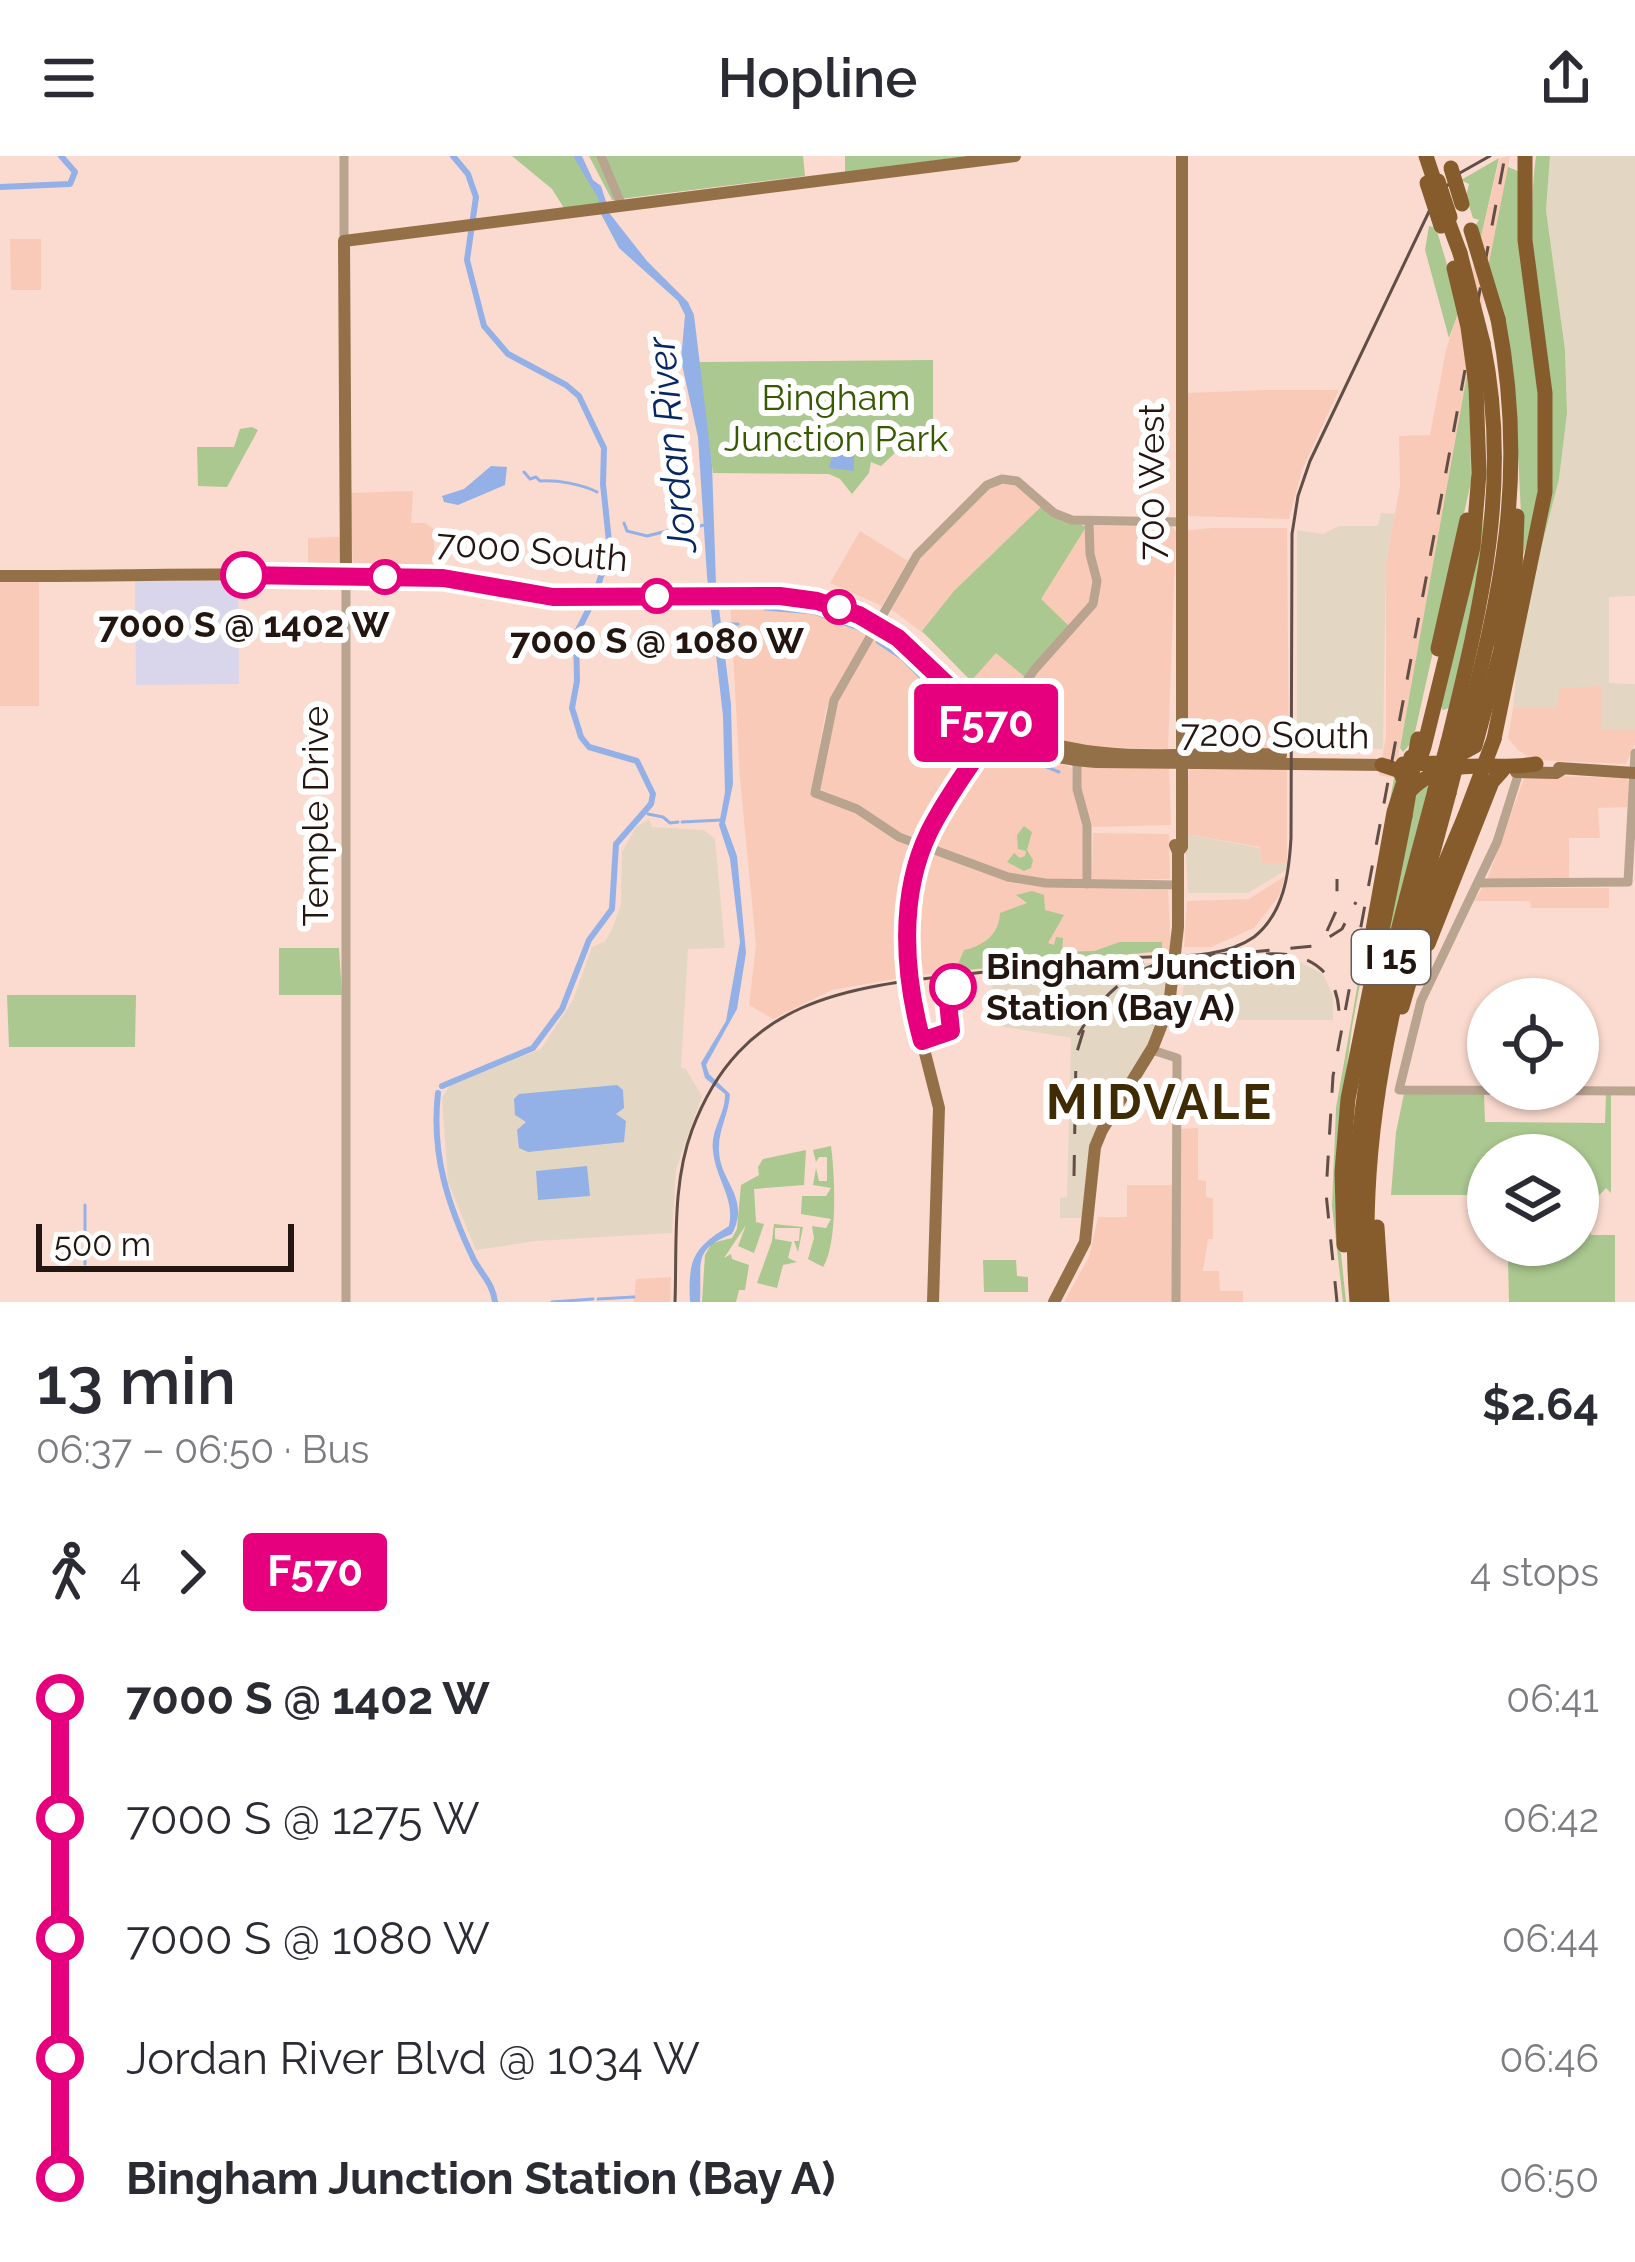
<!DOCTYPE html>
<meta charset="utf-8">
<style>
:root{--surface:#fff;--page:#f2f2f3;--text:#2b2b33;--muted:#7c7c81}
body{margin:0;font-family:Raleway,sans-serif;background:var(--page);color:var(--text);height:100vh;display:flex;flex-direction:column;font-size:45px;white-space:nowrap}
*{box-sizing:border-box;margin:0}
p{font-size:39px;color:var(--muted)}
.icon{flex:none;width:66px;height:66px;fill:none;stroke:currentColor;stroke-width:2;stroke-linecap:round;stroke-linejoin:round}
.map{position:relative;height:1146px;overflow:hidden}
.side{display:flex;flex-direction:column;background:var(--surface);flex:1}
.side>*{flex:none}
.badge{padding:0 24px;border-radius:9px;font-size:42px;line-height:78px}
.buttons{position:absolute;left:1467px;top:822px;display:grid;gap:24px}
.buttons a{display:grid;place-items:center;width:132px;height:132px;border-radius:50%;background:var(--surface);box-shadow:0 3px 9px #0004;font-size:60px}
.scale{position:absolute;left:36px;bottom:30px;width:258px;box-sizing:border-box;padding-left:12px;border:6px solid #231510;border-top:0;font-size:33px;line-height:42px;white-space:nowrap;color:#231510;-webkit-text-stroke:9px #fff;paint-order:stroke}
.map>.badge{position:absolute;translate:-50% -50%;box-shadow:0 0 0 6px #fff}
.legs{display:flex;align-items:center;gap:18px;height:132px;padding:0 36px;font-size:39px}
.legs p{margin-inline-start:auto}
.head{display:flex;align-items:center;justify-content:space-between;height:204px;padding:0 36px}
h1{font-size:66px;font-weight:600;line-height:90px}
ul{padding:0 36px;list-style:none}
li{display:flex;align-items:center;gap:42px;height:120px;font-size:45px}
li i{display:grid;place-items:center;width:18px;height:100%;margin:0 15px;background:currentColor}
li i::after{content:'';width:30px;height:30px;margin:-15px;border:9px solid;border-radius:50%;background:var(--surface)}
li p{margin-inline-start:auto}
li:first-child i{background:linear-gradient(#0000 50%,currentColor 0)}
li:last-child i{background:linear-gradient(currentColor 50%,#0000 0)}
header{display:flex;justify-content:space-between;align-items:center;height:156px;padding:0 36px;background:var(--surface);font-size:54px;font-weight:600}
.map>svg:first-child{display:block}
.built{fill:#facab8}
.industrial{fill:#e3d7c3}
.education{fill:#d9d6ec}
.green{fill:#abc890}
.water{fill:#93b1e6}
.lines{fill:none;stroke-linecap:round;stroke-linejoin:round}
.stream{stroke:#93b1e6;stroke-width:3}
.canal{stroke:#93b1e6;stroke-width:6}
.minor{stroke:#b9a490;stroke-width:9}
.major{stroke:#947049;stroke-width:12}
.highway{stroke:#865c2c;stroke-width:15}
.tram{stroke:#614e47;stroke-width:3}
.rail{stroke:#614e47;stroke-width:3;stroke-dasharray:21 21;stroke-linecap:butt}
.highway-bridge{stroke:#865c2c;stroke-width:15}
.line-1-casing{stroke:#fff;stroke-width:27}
.line-1{stroke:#e6007e;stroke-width:18}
.stop-1-dot{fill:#fff;stroke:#e6007e;stroke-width:6}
.labels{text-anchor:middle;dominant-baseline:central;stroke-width:12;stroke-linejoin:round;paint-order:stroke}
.shield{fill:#fff;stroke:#655b58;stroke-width:3}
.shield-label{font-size:33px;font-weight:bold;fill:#231510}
.park-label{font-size:36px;fill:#375900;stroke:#fff}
.street-label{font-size:36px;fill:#231510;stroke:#fff}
.stop-label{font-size:36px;font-weight:bold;fill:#231510;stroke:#fff}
.water-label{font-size:39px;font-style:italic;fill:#072663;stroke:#fff}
.district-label{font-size:48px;font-weight:bold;letter-spacing:3px;fill:#402c04;stroke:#fff}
</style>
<header><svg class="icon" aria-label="menu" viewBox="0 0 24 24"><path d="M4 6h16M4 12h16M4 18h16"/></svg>Hopline<svg class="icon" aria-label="share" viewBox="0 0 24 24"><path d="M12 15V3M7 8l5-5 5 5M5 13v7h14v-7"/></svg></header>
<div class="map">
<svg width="1635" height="1146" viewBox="0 0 1635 1146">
<rect width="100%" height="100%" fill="#fbdbcf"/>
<g class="built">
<path d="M 1510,0 L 1394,622 L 1379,619 L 1386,581 L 1386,407 L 1400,330 L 1399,280 L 1430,279 L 1446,194 L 1474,109 L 1500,2 Z"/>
<path d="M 10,83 L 41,83 L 41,134 L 11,134 Z"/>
<path d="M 1264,234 L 1339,234 L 1302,314 L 1289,363 L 1190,360 L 1187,358 L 1188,237 Z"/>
<path d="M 1013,326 L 1049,356 L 1086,371 L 1093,424 L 1090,448 L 1001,551 L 936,487 L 891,453 L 921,399 L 994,328 Z"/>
<path d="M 413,335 L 411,367 L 425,367 L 434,373 L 434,411 L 353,411 L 350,337 Z"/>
<path d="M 1097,368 L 1172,370 L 1176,376 L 1168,593 L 1067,590 L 1008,565 L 1008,558 L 1037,515 L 1094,453 L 1093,370 Z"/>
<path d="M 1213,372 L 1287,372 L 1289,596 L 1186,589 L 1187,374 Z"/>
<path d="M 860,375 L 908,405 L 882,450 L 830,427 Z"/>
<path d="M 341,381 L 340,413 L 308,414 L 308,382 Z"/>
<path d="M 39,425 L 39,550 L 0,550 L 0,426 Z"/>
<path d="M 730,443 L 778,443 L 831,452 L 868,469 L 869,476 L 826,553 L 811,639 L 857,656 L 914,693 L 902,761 L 906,821 L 832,834 L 773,863 L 749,849 L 756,789 L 740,623 Z"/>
<path d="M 882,476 L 984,572 L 917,682 L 898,676 L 861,651 L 820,633 L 834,553 L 875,480 Z"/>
<path d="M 1567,530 L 1601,530 L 1601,573 L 1635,574 L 1635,587 L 1626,608 L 1534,604 L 1518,594 L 1508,582 L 1513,552 L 1558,552 L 1558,532 Z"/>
<path d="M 996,583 L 1072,612 L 1073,636 L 1083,667 L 1083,723 L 1044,724 L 1012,719 L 933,690 L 944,662 Z"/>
<path d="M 1085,608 L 1169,612 L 1171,669 L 1093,671 L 1080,631 L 1080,611 Z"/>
<path d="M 1287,609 L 1287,707 L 1261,707 L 1260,691 L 1185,678 L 1189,612 Z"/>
<path d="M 1559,620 L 1625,622 L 1629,625 L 1629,651 L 1598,652 L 1600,682 L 1569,682 L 1569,725 L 1487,724 L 1524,622 Z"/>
<path d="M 1093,677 L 1169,678 L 1170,723 L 1092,724 Z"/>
<path d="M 929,697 L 1001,723 L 1168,734 L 1171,795 L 919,819 L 915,760 L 920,724 Z"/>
<path d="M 1285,720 L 1279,740 L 1254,772 L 1211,791 L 1184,791 L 1187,745 L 1249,743 Z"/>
<path d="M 1482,732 L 1609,732 L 1609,752 L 1531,752 L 1530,745 L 1474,745 Z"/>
<path d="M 1198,972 L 1198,1024 L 1206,1025 L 1206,1041 L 1213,1042 L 1213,1083 L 1208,1083 L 1203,1115 L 1219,1115 L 1220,1135 L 1243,1135 L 1243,1146 L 1180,1146 L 1180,973 Z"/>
<path d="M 1127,1029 L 1173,1029 L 1173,1146 L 1064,1146 L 1089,1101 L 1098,1061 L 1127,1061 Z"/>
<path d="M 671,1121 L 670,1146 L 634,1146 L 636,1123 Z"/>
</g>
<g class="industrial">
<path d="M 1550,0 L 1635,0 L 1635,440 L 1609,441 L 1609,527 L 1635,528 L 1635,574 L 1601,574 L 1601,530 L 1559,532 L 1558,552 L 1513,552 L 1520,471 L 1559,323 L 1567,257 L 1565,194 L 1546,54 Z"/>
<path d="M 1381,357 L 1395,358 L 1386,407 L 1383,593 L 1297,589 L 1297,374 L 1323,378 L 1339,370 L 1378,370 Z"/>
<path d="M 649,663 L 652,671 L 704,674 L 715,683 L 725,792 L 688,793 L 681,912 L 686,913 L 702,940 L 676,1013 L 672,1077 L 536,1085 L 476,1094 L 448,1026 L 442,942 L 450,929 L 541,893 L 573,844 L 592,791 L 605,785 L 612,773 L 621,748 L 622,696 L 636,671 Z"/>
<path d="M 1185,678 L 1260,692 L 1261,707 L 1287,707 L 1286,714 L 1248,737 L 1188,737 Z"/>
<path d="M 1290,801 L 1323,818 L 1333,840 L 1333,864 L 1217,864 L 1216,845 L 1182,845 L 1186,807 Z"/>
<path d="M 1171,806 L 1167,846 L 1138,910 L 1097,970 L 1085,1062 L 1060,1062 L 1060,1042 L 1067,1041 L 1071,882 L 987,868 L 993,828 L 1125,808 Z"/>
</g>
<path class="education" d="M 135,425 L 238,425 L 239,528 L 136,529 Z"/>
<g class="green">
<path d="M 512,0 L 577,0 L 603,48 L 564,52 L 552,33 Z"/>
<path d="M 589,0 L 803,0 L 805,20 L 612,44 Z"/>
<path d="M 845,0 L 969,0 L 845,16 Z"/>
<path d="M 1536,0 L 1550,0 L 1546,54 L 1565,194 L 1567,257 L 1559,323 L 1524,458 C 1532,414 1549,357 1549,313 C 1548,208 1522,105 1536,0 Z"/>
<path d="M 1499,2 L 1480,85 L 1475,70 L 1479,64 L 1473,62 L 1466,40 L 1469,28 L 1461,24 Z"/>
<path d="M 1508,11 L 1520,16 C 1530,123 1560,300 1523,399 L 1516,256 L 1488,112 Z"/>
<path d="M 1429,70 L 1436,72 L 1460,152 L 1449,182 L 1425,94 Z"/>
<path d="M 933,204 L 933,269 L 928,279 L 911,282 L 881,310 L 871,306 L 869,317 L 852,338 L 840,323 L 829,318 L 713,317 L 698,206 Z"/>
<path d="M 1469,208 L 1471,326 L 1413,585 L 1403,596 L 1400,592 Z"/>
<path d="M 252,271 L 258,274 L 227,331 L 198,330 L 197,291 L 234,291 L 240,273 Z"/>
<path d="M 1486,348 L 1477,435 L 1449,552 L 1443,554 L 1440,550 L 1477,402 Z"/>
<path d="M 1042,350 L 1086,371 L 1041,443 L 1071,472 L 1025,521 L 996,497 L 971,525 L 922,475 L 954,435 Z"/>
<path d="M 1395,616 L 1399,617 L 1352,871 L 1339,970 L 1339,1078 L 1346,1146 L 1343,1146 L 1332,1050 L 1336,952 Z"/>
<path d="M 1430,623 L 1366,872 L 1351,969 L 1345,1082 L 1345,990 L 1349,946 L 1383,796 L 1413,634 Z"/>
<path d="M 1024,670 L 1032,676 L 1027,694 L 1033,704 L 1031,712 L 1024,715 L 1007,706 L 1014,697 L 1020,702 L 1025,700 L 1026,695 L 1018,693 L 1017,679 Z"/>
<path d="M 1032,735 L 1044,739 L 1045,754 L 1064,759 L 1048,787 L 1054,789 L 1056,781 L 1063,782 L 1062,796 L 1094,795 L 1120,786 L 1162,786 L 1162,795 L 955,815 L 964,794 C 982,790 999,780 1000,757 L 1027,747 L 1016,739 Z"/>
<path d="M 279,792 L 339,792 L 342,839 L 279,839 Z"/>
<path d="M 7,839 L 136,839 L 135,891 L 9,891 Z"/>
<path d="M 1404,938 L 1484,938 L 1485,966 L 1605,967 L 1606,938 L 1611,938 L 1611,1037 L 1606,1032 L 1591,1048 L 1591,1079 L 1615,1079 L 1615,1146 L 1509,1146 L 1508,1104 L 1551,1105 L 1551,1089 L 1578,1089 L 1578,999 L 1488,999 L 1488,1039 L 1391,1039 L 1396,976 Z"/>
<path d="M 831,990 C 835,1019 838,1088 823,1111 L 808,1103 L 814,1082 L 812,1070 L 826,1072 L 831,1063 L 801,1058 L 802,1040 L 826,1040 L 831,1032 L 813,1029 L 816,1012 L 819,1025 L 827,1025 L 827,1001 L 819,1001 L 816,1006 L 813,994 Z"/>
<path d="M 806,994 L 804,1029 L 754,1033 L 756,1066 L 764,1068 L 754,1097 L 738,1090 L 746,1069 L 724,1102 L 731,1098 L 732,1103 L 749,1109 L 745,1134 L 739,1134 L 736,1146 L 702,1146 L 705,1099 L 712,1087 L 732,1082 L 737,1073 L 741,1029 L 759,1019 L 758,1011 L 763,1003 Z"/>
<path d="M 774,1068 L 803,1071 L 798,1096 L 794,1085 L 799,1085 L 800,1072 L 775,1072 L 775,1083 L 792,1086 L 788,1102 L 797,1106 L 783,1109 L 777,1132 L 757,1127 L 772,1085 Z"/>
<path d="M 983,1104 L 1016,1104 L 1017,1120 L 1028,1121 L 1028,1136 L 984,1136 Z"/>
</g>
<g class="water">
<path d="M 573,0 L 582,0 L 593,24 L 601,30 L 610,58 L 647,105 L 688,146 L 694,159 L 712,309 L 716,428 L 731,548 L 733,628 L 725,667 L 737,700 L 746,797 L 737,853 L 706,909 L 709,918 L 730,938 C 729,959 718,973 719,995 C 720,1026 751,1042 732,1078 C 692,1094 702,1106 700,1146 L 690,1146 C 688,1103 693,1092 729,1070 C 735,1042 716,1024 713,995 C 710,973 726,958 725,938 L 705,922 L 701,907 L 726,865 L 740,786 L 730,703 L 719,669 L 725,636 L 723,560 L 707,420 L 698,281 L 681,204 L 685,159 L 678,145 L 619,92 L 601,58 L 598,42 Z"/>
<path d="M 798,272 L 807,280 L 796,293 L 768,297 L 736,290 L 733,280 L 741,275 C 762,282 779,287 798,272 Z"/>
<path d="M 835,288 L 854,289 L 854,315 L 829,312 Z"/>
<path d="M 491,310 L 507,311 L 505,329 L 458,349 L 444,346 L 442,340 L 464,333 Z"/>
<path d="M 617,929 L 623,934 L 624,952 L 616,958 L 626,965 L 624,986 L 528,996 L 519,992 L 517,974 L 526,966 L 515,959 L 514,943 L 519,938 Z"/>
<path d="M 587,1010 L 590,1040 L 538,1044 L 536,1015 Z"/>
</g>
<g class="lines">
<g class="stream">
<path d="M 524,316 L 530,323 L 536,321 L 540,325 C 558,324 581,328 597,336"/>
<path d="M 624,367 L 627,375 L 647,380 L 671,374"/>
<path d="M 683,374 L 704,369"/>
<path d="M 765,453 L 814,457 L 864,475"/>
<path d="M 722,468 L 738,468"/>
<path d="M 877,486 L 901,502 L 972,573"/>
<path d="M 995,590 L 1059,616"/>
<path d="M 648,658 L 663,661 L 670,667 L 678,666"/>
<path d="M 682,666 L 722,664"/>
<path d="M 85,1108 L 85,1049"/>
<path d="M 598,1143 L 634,1141"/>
<path d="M 552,1146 L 593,1143"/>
</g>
<g class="canal">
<path d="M 453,0 L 468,18 L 476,41 L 467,104 L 484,170 L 508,198 L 566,229 L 579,240 L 604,292 L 603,328 L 610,395 L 598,429"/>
<path d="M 0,31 L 70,28 L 75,16 L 61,0"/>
<path d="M 442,930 L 533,892 L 562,853 L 589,784 L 612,753 L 616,688 L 651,648 L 653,638 L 637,605 L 589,591 L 581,581 L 572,552 L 577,525 L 576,478 L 592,447"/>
<path d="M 438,937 C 431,998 448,1050 474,1104 C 482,1119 493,1128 495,1146"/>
</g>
<g class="minor">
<path d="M 344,0 L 344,85"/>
<path d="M 601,0 L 622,50"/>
<path d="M 998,565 L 1035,513 L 1093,448 L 1097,425 L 1090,398 L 1089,365"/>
<path d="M 1077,604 L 1077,633 L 1087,669 L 1087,728"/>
<path d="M 1519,616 L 1497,686 L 1421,845 L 1399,934 L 1635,935"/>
<path d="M 1478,727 L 1628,726 L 1635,597"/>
<path d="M 1178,729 L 1045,727 L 1008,721 L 899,681 L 857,653 L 815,637 L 834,544 L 917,399 L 987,329 L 1002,323 L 1017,325 L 1054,357 L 1072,364 L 1181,366"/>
<path d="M 1152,894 L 1177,902 L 1176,1146"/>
<path d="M 346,1146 L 346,419"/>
</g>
<g class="major">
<path d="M 346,419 L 344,85 L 1015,0"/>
<path d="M 0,420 C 146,420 293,415 438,422 C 478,423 515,439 555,441 C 641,447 734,426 819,446 C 911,467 931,533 1001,578 C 1029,596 1063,604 1096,606 L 1387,609"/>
<path d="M 982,553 C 1066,619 1182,593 1281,599"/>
<path d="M 1559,612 L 1635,617"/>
<path d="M 1516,616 L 1556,617 L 1561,614"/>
<path d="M 1178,696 L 1182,691 L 1182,0"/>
<path d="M 933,1146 L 939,952 L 912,846 L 908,805 L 909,749 L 916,711 L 930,673 L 996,569"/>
<path d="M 1054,1146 L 1085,1086 L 1095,991 L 1102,974 L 1153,891 L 1169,850 L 1178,771 L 1178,696 L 1175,689"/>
</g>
<g class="highway">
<path d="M 1426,0 L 1438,36"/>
<path d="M 1442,49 L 1460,97"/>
<path d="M 1501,491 L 1515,415 L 1517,360"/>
<path d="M 1438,493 L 1467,364"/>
<path d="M 1494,583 L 1545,336 L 1545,237 L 1525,84 L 1525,0"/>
<path d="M 1448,586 C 1481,451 1512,327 1483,187"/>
<path d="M 1462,586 C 1502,435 1528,320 1498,163"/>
<path d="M 1411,601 L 1422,597 L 1424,591 L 1473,391 L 1479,317 L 1476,230"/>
<path d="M 1403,608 L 1444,607 L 1475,590 L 1502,490"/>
<path d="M 1405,640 C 1442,596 1488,616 1536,608"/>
<path d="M 1428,788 L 1492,626 L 1502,615"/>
<path d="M 1366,813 L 1394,656 L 1404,625 L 1400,615 L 1382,609"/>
<path d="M 1402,851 L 1441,717 L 1465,660"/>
<path d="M 1377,1071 L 1382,1146"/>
<path d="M 1344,1089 L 1342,1016 L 1348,943 L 1405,660"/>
<path d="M 1357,1146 C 1342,962 1389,809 1435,634"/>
<path d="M 1370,1146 C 1354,967 1403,808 1449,637"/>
</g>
<path class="tram" d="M 675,1146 C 677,1089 672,1028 692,974 C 741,843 845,831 966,818 C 1020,812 1075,805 1130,802 C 1169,799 1220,805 1254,781 C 1284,757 1289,718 1291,682 L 1292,378 L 1298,340 L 1310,305 L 1435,43 L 1458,18 L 1490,0"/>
<g class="rail">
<path d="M 1327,775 L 1337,753 L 1337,723"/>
<path d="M 1266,798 C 1306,795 1337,813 1339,856"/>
<path d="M 1165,804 L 1315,790 L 1342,773 L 1356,746"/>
<path d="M 1090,815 L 1144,807"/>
<path d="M 1078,879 C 1101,839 1133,809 1179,803"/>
<path d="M 1074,1020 L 1076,899 L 1086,866"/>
<path d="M 1337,1146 L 1326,1037 L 1333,920 L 1505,0"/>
</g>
<g class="highway-bridge">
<path d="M 1451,12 L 1462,48"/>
<path d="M 1438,25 L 1450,61"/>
<path d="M 1427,27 L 1441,70"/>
<path d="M 1471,74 L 1498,163"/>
<path d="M 1460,97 L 1483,187"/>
<path d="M 1454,112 L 1468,171 L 1476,230"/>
<path d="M 1435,634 L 1448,586"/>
<path d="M 1449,637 L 1462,586"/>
<path d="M 1405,660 L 1418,583"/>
<path d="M 1465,660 L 1494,583"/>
</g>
</g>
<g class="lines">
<g class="line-1-casing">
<path id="line-1" d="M 244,419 L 443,422 L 553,441 L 780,440 L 817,445 L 859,459 L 898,482 L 994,573 C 973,607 947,639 929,676 C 898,740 904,819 922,885 L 951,875 L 947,836 L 953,831"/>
</g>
<use href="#line-1" class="line-1"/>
</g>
<g class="stop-1-dot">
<circle cx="244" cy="419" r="21"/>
<circle cx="385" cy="421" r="15"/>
<circle cx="657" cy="440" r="15"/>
<circle cx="839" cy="451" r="15"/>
<circle cx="953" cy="831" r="21"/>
</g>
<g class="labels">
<rect class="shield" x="1352" y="774" width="78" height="54" rx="9"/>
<g class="shield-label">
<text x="1391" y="801">I 15</text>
</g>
<g class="park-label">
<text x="836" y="241">Bingham<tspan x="836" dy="41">Junction Park</tspan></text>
</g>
<g class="street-label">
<text transform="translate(1151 326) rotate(-90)">700 West</text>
<text transform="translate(532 394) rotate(5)">7000 South</text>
<text transform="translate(1275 578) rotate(1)">7200 South</text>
<text transform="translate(315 660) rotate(-90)">Temple Drive</text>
</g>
<g class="stop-label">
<text x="244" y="468">7000 S @ 1402 W</text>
<text x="657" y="484">7000 S @ 1080 W</text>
<text x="986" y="810" text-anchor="start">Bingham Junction<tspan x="986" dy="41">Station (Bay A)</tspan></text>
</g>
<g class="water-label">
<text transform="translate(671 289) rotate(-96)">Jordan River</text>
</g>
<g class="district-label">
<text x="1160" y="946">MIDVALE</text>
</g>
</g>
</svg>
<div class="buttons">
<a><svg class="icon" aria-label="locate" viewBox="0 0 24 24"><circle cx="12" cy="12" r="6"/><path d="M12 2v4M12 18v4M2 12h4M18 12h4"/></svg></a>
<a><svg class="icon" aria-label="layers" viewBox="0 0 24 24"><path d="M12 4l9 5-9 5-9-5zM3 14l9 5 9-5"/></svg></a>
</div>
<div class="scale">500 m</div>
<b class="badge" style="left:986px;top:567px;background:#e6007e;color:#fff">F570</b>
</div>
<section class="side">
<div class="head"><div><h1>13 min</h1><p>06:37 – 06:50 · Bus</p></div><b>$2.64</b></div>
<div class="legs"><svg class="icon" aria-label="walk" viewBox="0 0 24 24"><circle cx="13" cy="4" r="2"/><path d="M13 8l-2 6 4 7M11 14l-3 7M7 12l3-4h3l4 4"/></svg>4<svg class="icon" aria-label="forward" viewBox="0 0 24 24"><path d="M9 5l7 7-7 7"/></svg><b class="badge" style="background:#e6007e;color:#fff">F570</b><p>4 stops</p></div>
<ul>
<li><i style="color:#e6007e"></i><b>7000 S @ 1402 W</b><p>06:41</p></li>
<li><i style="color:#e6007e"></i><span>7000 S @ 1275 W</span><p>06:42</p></li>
<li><i style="color:#e6007e"></i><span>7000 S @ 1080 W</span><p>06:44</p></li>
<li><i style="color:#e6007e"></i><span>Jordan River Blvd @ 1034 W</span><p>06:46</p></li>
<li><i style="color:#e6007e"></i><b>Bingham Junction Station (Bay A)</b><p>06:50</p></li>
</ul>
</section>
